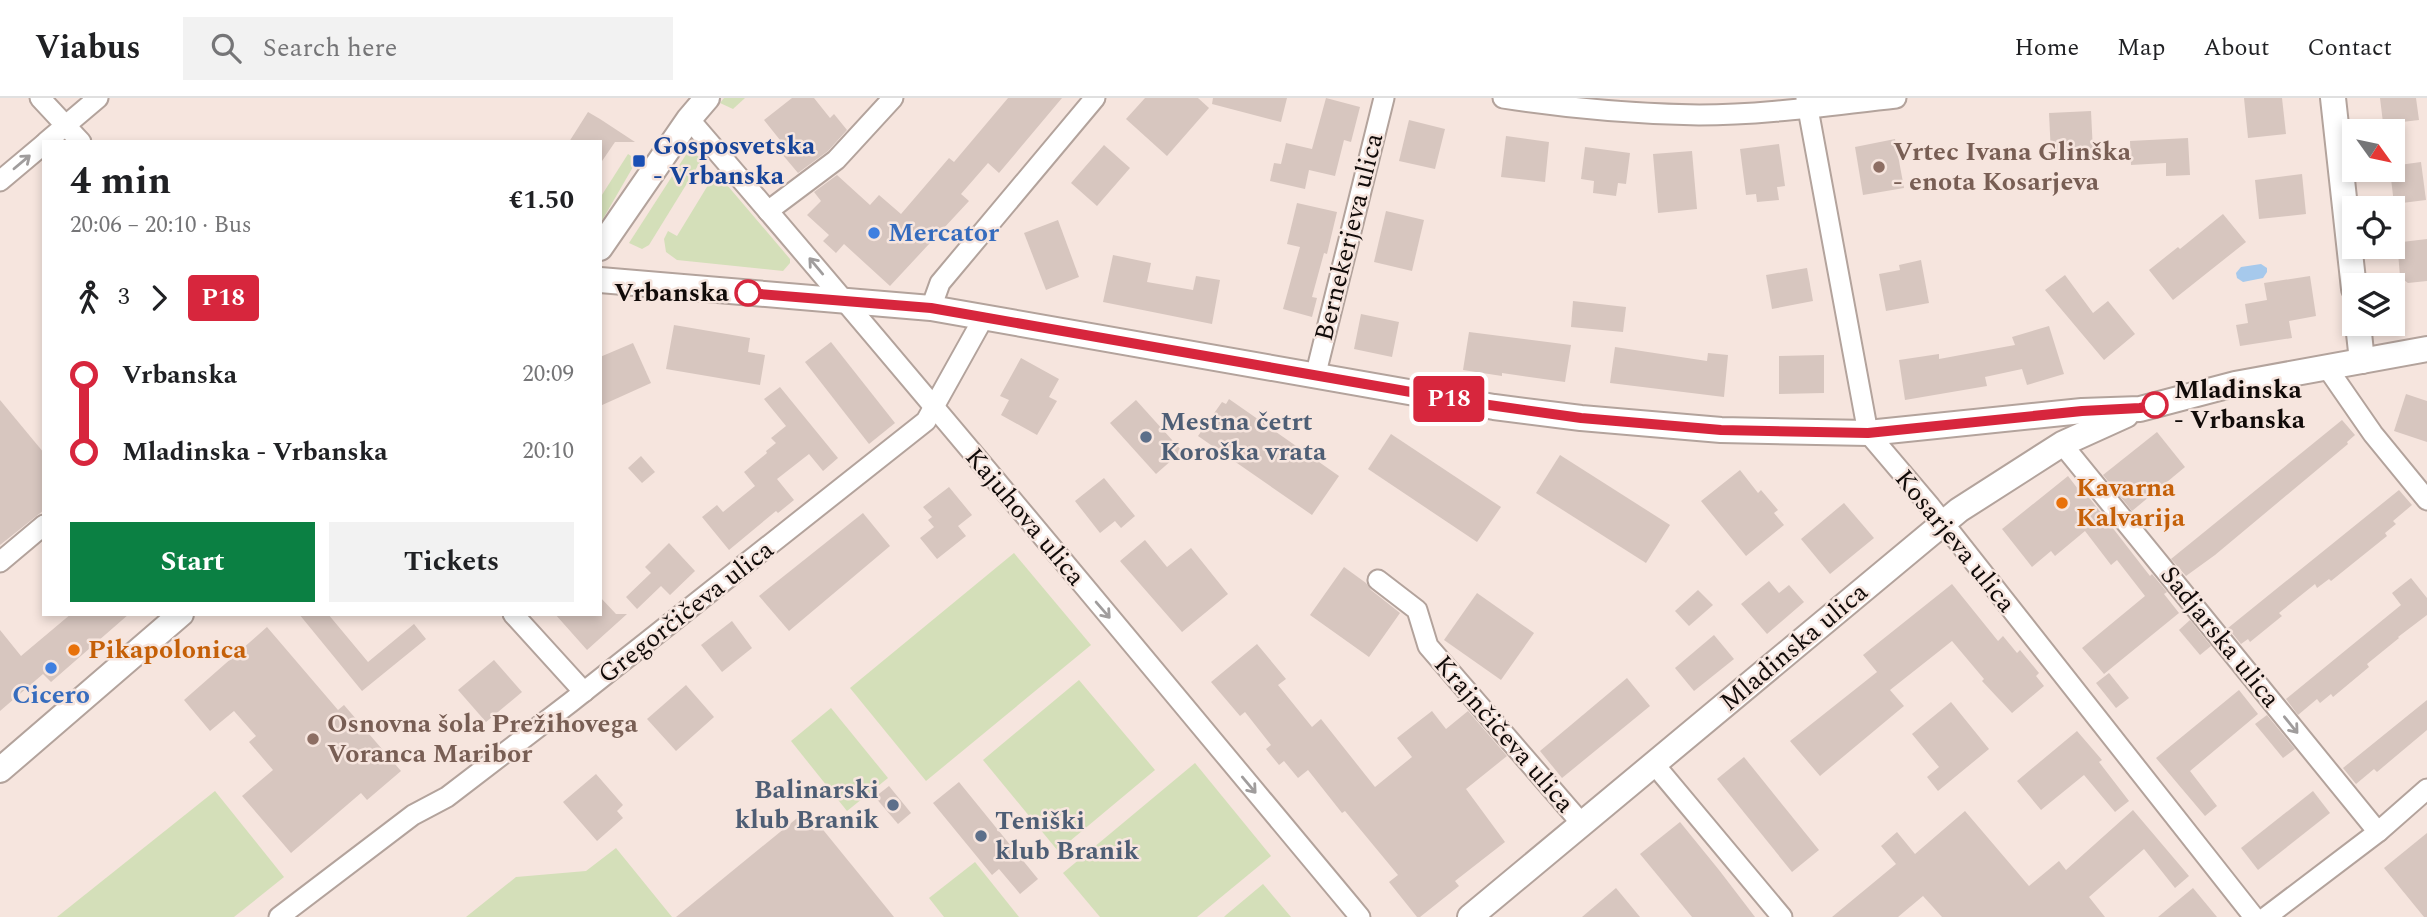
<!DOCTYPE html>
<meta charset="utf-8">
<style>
:root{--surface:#fff;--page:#f2f2f2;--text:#202124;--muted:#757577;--line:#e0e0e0;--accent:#0b8043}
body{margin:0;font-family:Spectral,serif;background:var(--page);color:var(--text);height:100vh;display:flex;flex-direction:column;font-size:26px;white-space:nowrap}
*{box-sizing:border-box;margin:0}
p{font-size:23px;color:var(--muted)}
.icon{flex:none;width:38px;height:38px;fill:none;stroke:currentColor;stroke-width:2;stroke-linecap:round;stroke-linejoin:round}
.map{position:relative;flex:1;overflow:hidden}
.panel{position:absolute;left:42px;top:42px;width:560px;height:476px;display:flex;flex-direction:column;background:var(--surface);border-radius:0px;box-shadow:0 4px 10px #0003}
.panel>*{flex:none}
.badge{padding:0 14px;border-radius:5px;font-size:24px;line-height:46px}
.needle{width:46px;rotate:123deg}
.controls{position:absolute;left:2342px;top:21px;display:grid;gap:14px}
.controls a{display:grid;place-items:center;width:63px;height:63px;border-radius:0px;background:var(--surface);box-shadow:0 4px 10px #0003;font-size:35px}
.map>.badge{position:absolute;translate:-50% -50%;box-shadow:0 0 0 4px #fff}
.legs{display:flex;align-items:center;gap:10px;height:77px;padding:0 28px;font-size:23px}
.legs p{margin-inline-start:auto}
.headline{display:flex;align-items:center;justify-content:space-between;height:119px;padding:0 28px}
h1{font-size:38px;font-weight:700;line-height:52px}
.primary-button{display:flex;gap:14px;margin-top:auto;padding:14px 28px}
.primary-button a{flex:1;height:80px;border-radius:0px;background:var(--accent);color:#fff;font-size:28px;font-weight:700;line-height:80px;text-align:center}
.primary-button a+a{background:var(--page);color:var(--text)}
ul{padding:0 28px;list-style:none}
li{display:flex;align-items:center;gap:24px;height:77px;font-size:26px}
li i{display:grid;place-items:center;width:10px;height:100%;margin:0 9px;background:currentColor}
li i::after{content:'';width:18px;height:18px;margin:-9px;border:5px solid;border-radius:50%;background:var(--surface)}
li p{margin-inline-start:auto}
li:first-child i{background:linear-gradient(#0000 50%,currentColor 0)}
li:last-child i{background:linear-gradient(currentColor 50%,#0000 0)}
header{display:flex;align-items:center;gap:42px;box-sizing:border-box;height:98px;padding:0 35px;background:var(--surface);border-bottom:2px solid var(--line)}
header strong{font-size:33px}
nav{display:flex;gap:38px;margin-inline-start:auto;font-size:24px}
.search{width:490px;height:63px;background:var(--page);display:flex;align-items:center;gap:18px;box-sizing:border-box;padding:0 24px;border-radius:0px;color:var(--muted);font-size:26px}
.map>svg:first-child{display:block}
.green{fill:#d4dfb9}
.water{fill:#a6c9ec}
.building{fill:#d7c6bf}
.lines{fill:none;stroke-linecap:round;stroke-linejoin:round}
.minor-casing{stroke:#b3a39c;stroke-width:23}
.tertiary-casing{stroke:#b3a39c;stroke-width:28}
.minor{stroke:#fff;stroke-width:19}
.tertiary{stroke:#fff;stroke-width:24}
.oneway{stroke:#a09d9d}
.line-1-casing{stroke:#fff;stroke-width:16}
.line-1{stroke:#d7263d;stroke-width:10}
.transit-dot{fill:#1a4fb4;stroke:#f6e5de;stroke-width:2.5}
.education-dot{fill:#8d6e63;stroke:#f6e5de;stroke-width:2.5}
.shop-dot{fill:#3f7fe0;stroke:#f6e5de;stroke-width:2.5}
.stop-1-dot{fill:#fff;stroke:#d7263d;stroke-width:3.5}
.service-dot{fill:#5c6f8a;stroke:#f6e5de;stroke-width:2.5}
.food-dot{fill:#e8710a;stroke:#f6e5de;stroke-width:2.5}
.labels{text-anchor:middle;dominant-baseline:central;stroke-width:5;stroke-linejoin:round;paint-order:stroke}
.transit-label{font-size:26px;font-weight:bold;fill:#164399;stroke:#f6e5de;text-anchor:start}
.education-label{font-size:26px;font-weight:bold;fill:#785e54;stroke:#f6e5de;text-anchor:start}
.shop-label{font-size:26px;font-weight:bold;fill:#366cbe;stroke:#f6e5de;text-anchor:start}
.street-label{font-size:26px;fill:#110b09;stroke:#f6e5de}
.stop-label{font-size:26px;font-weight:bold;fill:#110b09;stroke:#f6e5de;text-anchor:end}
.service-label{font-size:26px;font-weight:bold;fill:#4e5e75;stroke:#f6e5de;text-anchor:start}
.food-label{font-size:26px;font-weight:bold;fill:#c56008;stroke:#f6e5de;text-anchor:start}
</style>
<header>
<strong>Viabus</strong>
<div class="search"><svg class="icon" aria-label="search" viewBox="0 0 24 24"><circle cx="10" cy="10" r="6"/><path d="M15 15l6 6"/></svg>Search here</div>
<nav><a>Home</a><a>Map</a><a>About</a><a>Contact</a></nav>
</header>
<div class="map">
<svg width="2427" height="819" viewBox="0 0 2427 819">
<rect width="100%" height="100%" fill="#f6e5de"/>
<g class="green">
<path d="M 724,0 L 745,0 L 733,11 L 720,5 Z"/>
<path d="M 689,52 L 702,61 L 649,147 L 642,151 L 629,145 Z"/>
<path d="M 628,56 L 637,62 L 600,126 L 600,100 Z"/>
<path d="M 716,74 L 790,161 L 790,165 L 783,173 L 677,162 L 666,154 L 664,141 L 668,133 L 677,138 Z"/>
<path d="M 1014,455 L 1091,547 L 926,683 L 850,590 Z"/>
<path d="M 1079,582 L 1155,672 L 1058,753 L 983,662 Z"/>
<path d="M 831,610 L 888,680 L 847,713 L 791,643 Z"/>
<path d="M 1195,665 L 1271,758 L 1197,819 L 1100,819 L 1063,775 Z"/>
<path d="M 215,693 L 284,779 L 234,819 L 57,819 Z"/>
<path d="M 616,750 L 672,819 L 466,819 L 516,779 L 586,773 Z"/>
<path d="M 975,764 L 1019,819 L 944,819 L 929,800 Z"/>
<path d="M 1263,786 L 1291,819 L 1224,819 L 1226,817 Z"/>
</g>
<path class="water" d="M 2261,166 L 2267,170 L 2267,174 L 2263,180 L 2243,184 L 2237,180 L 2236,175 L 2241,169 Z"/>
<g class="building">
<path d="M 792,0 L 814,0 L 830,20 L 834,16 L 847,32 L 828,53 L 798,75 L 782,56 L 788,52 L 764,22 Z"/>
<path d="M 1008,0 L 1062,0 L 999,75 L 988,65 L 961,96 L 969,103 L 890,188 L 844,146 L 836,155 L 823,143 L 829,137 L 807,117 L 821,103 L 814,94 L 837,77 L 870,107 L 879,97 L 901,116 L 949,60 L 954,64 Z"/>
<path d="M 1145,0 L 1198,0 L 1209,10 L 1167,58 L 1126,21 Z"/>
<path d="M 1213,0 L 1287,0 L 1281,24 L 1212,6 Z"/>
<path d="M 1326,0 L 1360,9 L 1351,44 L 1344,42 L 1335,78 L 1309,72 L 1305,91 L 1270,83 L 1274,65 L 1281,66 L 1286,45 L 1312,51 Z"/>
<path d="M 2244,0 L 2282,0 L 2286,36 L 2248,40 Z"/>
<path d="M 2380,0 L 2416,0 L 2419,22 L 2402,24 L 2402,33 L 2384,33 Z"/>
<path d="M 2091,13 L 2093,54 L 2051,56 L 2049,15 Z"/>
<path d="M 588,14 L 600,21 L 635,44 L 615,44 L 600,66 L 600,44 L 569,44 Z"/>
<path d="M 1409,22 L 1445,31 L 1435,71 L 1399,63 Z"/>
<path d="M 1506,38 L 1549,44 L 1545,84 L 1501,79 Z"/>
<path d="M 2188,40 L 2190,77 L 2166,78 L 2166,65 L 2131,67 L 2130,43 Z"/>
<path d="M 1895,41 L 1904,90 L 1863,97 L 1855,49 Z"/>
<path d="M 1779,46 L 1785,88 L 1777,89 L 1779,102 L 1757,104 L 1756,96 L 1746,97 L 1740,51 Z"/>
<path d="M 1104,47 L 1130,70 L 1097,108 L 1071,85 Z"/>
<path d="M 1585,49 L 1630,55 L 1626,86 L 1618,85 L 1616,98 L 1593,95 L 1594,83 L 1581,81 Z"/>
<path d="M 1692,53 L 1697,111 L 1658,115 L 1653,56 Z"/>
<path d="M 2421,64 L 2426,102 L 2394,106 L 2390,72 L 2392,68 Z"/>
<path d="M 2302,76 L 2306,116 L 2259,121 L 2255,82 Z"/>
<path d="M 1297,105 L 1337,114 L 1327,156 L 1324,155 L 1312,199 L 1317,200 L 1312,219 L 1283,211 L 1300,149 L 1287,146 Z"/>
<path d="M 1386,113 L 1424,122 L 1412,173 L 1374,164 Z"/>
<path d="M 2223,116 L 2246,144 L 2173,202 L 2149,172 L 2178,149 L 2180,151 Z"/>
<path d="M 1058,122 L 1079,179 L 1046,192 L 1024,135 Z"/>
<path d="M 2427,141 L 2427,183 L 2408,185 L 2400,179 L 2398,154 L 2403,153 L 2402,144 Z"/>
<path d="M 1113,157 L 1151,165 L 1147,184 L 1193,192 L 1196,178 L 1220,182 L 1212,226 L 1103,204 Z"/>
<path d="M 1921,162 L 1929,205 L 1886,213 L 1879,176 L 1900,172 L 1899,167 Z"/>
<path d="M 1807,170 L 1813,203 L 1772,211 L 1766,177 Z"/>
<path d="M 2065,177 L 2093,215 L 2108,203 L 2135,236 L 2104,262 L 2045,192 Z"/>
<path d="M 2310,178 L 2316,218 L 2289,223 L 2292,240 L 2240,248 L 2236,227 L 2248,225 L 2245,206 L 2267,202 L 2264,185 Z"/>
<path d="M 1573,203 L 1626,209 L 1623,234 L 1571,229 Z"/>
<path d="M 1361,216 L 1399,224 L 1392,259 L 1354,251 Z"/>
<path d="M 674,227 L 750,240 L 748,254 L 765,257 L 760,287 L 666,271 Z"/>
<path d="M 2049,228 L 2064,276 L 2027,287 L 2022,271 L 1985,279 L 1987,288 L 1905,302 L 1899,262 L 1939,256 L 1939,261 L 2015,247 L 2012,239 Z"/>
<path d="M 1469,234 L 1571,247 L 1565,284 L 1502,275 L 1502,278 L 1463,272 Z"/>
<path d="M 831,244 L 895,325 L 869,346 L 805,264 Z"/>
<path d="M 633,245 L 651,285 L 600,308 L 600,259 Z"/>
<path d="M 1615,249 L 1707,263 L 1708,255 L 1728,257 L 1724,299 L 1610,285 Z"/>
<path d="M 1824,257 L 1824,295 L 1779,296 L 1779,258 Z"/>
<path d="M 1021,260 L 1059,281 L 1049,299 L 1057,303 L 1037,337 L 1001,317 L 1009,302 L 1000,298 Z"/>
<path d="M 780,289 L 838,360 L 823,373 L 809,356 L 777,381 L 794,402 L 778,415 L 776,413 L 729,452 L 702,419 L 717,407 L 723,414 L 755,388 L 744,374 L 767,355 L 766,353 L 776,345 L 771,340 L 786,328 L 764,301 Z"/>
<path d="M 2406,296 L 2427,303 L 2427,344 L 2394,333 Z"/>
<path d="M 1229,301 L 1339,378 L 1312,417 L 1198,338 L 1222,304 L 1226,306 Z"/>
<path d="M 0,302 L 44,355 L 44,412 L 0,447 Z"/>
<path d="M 1136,302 L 1182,353 L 1156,376 L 1110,325 Z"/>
<path d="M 2342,322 L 2355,337 L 2347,344 L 2348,346 L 2215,457 L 2186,478 L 2171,461 Z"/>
<path d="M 2157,334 L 2185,369 L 2132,413 L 2103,377 Z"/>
<path d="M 1391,336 L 1501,409 L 1477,444 L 1368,371 Z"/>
<path d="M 1560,357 L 1670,427 L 1646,465 L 1536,395 Z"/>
<path d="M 641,358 L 655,374 L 642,385 L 628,370 Z"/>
<path d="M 1740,372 L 1758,395 L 1761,392 L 1778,412 L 1774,415 L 1784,427 L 1746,458 L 1701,403 Z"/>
<path d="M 2068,378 L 2081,395 L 2084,393 L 2150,478 L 2152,476 L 2167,494 L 2164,496 L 2179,515 L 2104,576 L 2082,550 L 2145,498 L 2117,462 L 2111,467 L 2085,433 L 2055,458 L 2051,453 L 2032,469 L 2002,431 Z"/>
<path d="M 1104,380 L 1135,418 L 1121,430 L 1115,423 L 1100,435 L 1075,403 Z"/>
<path d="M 949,389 L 972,417 L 958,428 L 966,438 L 937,461 L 920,440 L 934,429 L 928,422 L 932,419 L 923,409 Z"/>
<path d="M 2399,392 L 2412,407 L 2393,423 L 2396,426 L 2385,435 L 2387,438 L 2331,483 L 2329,481 L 2317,490 L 2315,486 L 2279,515 L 2282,518 L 2250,544 L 2248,541 L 2241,546 L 2228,530 Z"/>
<path d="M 1844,405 L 1874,440 L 1830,476 L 1801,441 Z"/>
<path d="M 863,415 L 890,448 L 789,533 L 759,498 Z"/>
<path d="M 1145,442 L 1167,469 L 1191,450 L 1228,496 L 1182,534 L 1120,463 Z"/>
<path d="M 669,445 L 695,473 L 670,497 L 661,488 L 637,511 L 626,499 L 651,475 L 645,469 Z"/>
<path d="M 1344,469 L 1366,485 L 1371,492 L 1400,515 L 1369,559 L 1310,517 Z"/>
<path d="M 2411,480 L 2427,500 L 2427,517 L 2398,539 L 2399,540 L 2367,566 L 2369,569 L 2333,599 L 2331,596 L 2320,605 L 2317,601 L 2298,617 L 2286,601 L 2401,507 L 2392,495 Z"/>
<path d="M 1769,483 L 1779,495 L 1789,487 L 1804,504 L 1767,536 L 1741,506 Z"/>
<path d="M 1952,486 L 1998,543 L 2003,538 L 2017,555 L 2020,552 L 2039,575 L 2036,578 L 2044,588 L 2012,615 L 1982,583 L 1984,581 L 1952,543 L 1890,592 L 1904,608 L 1820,678 L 1790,643 L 1877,574 L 1863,557 Z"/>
<path d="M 1698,492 L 1713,507 L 1689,528 L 1675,513 Z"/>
<path d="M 1477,495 L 1534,535 L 1501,582 L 1444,542 Z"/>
<path d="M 600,499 L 616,516 L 627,516 L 587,552 L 555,516 L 600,516 Z"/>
<path d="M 71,516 L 129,516 L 51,584 L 43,576 L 0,613 L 0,532 L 21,558 Z"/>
<path d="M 299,516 L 328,516 L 368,564 L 414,526 L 426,541 L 362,593 Z"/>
<path d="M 2190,522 L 2211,548 L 2200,557 L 2179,532 Z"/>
<path d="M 732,523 L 752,550 L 722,574 L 701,547 Z"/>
<path d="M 267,529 L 338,612 L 344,607 L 401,673 L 367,702 L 361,695 L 291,755 L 242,698 L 273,672 L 249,644 L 256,638 L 234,613 L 210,633 L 184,602 Z"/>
<path d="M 1714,537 L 1734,561 L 1694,593 L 1675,570 Z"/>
<path d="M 1257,546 L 1286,581 L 1278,587 L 1312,629 L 1321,621 L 1375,689 L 1412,659 L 1397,640 L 1432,613 L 1446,631 L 1468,613 L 1507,658 L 1466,691 L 1505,744 L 1455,783 L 1459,788 L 1420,819 L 1417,819 L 1389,784 L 1398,777 L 1345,713 L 1342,715 L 1308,672 L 1298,680 L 1284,663 L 1279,667 L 1266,651 L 1271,647 L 1245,614 L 1240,618 L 1211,584 Z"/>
<path d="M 494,562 L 522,594 L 486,624 L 458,592 Z"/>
<path d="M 2109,575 L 2129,600 L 2116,610 L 2096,585 Z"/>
<path d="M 1627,580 L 1650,608 L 1562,680 L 1540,653 Z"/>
<path d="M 686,587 L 714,619 L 676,653 L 647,621 Z"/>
<path d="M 2239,592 L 2258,616 L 2190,673 L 2217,708 L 2205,718 L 2156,660 Z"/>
<path d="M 2427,602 L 2427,632 L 2377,674 L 2374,671 L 2356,686 L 2343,670 Z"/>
<path d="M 1951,604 L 1989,651 L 1938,693 L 1927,679 L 1939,669 L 1912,636 Z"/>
<path d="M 2267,617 L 2295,651 L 2283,660 L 2255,626 Z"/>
<path d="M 2077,633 L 2102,662 L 2099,664 L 2129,703 L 2115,714 L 2084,677 L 2041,712 L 2017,683 Z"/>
<path d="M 1744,659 L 1819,752 L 1792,774 L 1717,681 Z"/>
<path d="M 596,676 L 623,707 L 617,713 L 623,720 L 597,743 L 563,704 Z"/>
<path d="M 959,684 L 1038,781 L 1020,796 L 999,771 L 992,777 L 933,705 Z"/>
<path d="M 889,688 L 911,715 L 898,726 L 875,699 Z"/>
<path d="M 2313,693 L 2330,715 L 2258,772 L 2241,750 Z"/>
<path d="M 807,712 L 894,819 L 676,819 Z"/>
<path d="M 2133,712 L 2189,778 L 2175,790 L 2144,751 L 2089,799 L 2105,819 L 1942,819 L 1923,798 L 1898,819 L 1832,819 L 1896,766 L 1881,748 L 1897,734 L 1915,756 L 1965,713 L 2029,788 L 2059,763 L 2066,772 Z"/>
<path d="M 1680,724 L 1719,772 L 1755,819 L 1692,819 L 1640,756 Z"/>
<path d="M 2427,735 L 2427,819 L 2424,819 L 2384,770 Z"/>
<path d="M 1616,790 L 1640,819 L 1582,819 Z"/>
<path d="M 2193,790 L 2217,819 L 2158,819 Z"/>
</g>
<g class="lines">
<g class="minor-casing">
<g id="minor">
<path d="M 40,0 L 81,44"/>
<path d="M 1503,0 C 1567,10 1634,16 1699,17 C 1765,17 1831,7 1896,0"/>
<path d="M 1806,0 L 1868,335 L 1930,408 L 2254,819"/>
<path d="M 689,21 C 916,284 1137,552 1360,819"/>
<path d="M 46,44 L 98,0"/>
<path d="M 0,83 L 44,46"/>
<path d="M 768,113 L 836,62 L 893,0"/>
<path d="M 931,210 L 940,185 L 1095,0"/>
<path d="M 2328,271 L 2373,336 L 2427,402"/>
<path d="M 1315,279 L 1384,0"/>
<path d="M 2062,346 L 2378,734"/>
<path d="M 0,464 L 44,427"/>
<path d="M 1378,482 L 1417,512 L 1428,548 L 1582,726"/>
<path d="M 513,516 L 584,594"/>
<path d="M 1654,666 L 1782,819"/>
<path d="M 279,819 L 413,717 L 447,699 L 571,604 L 926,323 L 984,219"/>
<path d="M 2266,819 L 2378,734 L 2427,691"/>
</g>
</g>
<g class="tertiary-casing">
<g id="tertiary">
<path d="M 2333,0 L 2354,191"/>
<path d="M 600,150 L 689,21 L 707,0"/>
<path d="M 600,182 L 931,210 L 1494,309 L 1581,320 L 1721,332 L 1868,335 L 2082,313 L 2140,311 L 2235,286 L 2427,251"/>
<path d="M 2358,226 L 2362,263"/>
<path d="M 0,672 L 181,516"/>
<path d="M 1470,819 L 1959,412 L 2062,346 L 2126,317"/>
</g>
</g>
<use href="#minor" class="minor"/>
<use href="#tertiary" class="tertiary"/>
</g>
<defs><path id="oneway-shaft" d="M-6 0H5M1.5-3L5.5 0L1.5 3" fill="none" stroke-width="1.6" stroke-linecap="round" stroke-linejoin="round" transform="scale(1.75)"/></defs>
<g class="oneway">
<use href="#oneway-shaft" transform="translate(22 64) rotate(-40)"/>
<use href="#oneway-shaft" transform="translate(816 168) rotate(-130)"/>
<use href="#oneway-shaft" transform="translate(1103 512) rotate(49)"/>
<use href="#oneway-shaft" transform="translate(2291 627) rotate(51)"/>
<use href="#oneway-shaft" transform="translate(1249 687) rotate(50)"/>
</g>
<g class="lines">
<g class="line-1-casing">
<path id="line-1" d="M 748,195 L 931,210 L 1468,304 L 1581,320 L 1628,324 L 1721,332 L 1868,335 L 2082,313 L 2140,310 L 2155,307"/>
</g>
<use href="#line-1" class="line-1"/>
</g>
<rect class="transit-dot" x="632" y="56" width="14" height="14" rx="3.5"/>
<g class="education-dot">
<circle cx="1879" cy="69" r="7"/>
<circle cx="313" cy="641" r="7"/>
</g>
<g class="shop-dot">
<circle cx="874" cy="135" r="7"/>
<circle cx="51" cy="570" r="7"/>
</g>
<g class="stop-1-dot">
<circle cx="748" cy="195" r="12"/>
<circle cx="2155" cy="307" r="12"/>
</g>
<g class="service-dot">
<circle cx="1146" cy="339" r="7"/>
<circle cx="893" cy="707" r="7"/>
<circle cx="981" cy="738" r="7"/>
</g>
<g class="food-dot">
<circle cx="2062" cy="405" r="7"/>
<circle cx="74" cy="552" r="7"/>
</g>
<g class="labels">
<g class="transit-label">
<text x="653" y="48">Gosposvetska<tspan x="653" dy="30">- Vrbanska</tspan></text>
</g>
<g class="education-label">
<text x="1893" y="54">Vrtec Ivana Glinška<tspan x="1893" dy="30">- enota Kosarjeva</tspan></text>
<text x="327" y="626">Osnovna šola Prežihovega<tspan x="327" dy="30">Voranca Maribor</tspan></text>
</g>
<g class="shop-label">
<text x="888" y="135">Mercator</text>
<text x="51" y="597" text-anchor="middle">Cicero</text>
</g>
<g class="street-label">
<text transform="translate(1349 139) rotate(-76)">Bernekerjeva ulica</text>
<text transform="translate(1025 419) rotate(50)">Kajuhova ulica</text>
<text transform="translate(1955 443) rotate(51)">Kosarjeva ulica</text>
<text transform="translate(686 514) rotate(-38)">Gregorčičeva ulica</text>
<text transform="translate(2220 539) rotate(51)">Sadjarska ulica</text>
<text transform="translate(1794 549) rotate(-40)">Mladinska ulica</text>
<text transform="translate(1504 636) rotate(49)">Krajnčičeva ulica</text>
</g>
<g class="stop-label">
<text x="729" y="195">Vrbanska</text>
<text x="2174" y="292" text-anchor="start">Mladinska<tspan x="2174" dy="30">- Vrbanska</tspan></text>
</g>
<g class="service-label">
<text x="1160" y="324">Mestna četrt<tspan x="1160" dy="30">Koroška vrata</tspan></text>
<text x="879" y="692" text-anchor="end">Balinarski<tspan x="879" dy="30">klub Branik</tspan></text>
<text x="995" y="723">Teniški<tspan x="995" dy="30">klub Branik</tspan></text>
</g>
<g class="food-label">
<text x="2076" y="390">Kavarna<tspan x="2076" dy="30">Kalvarija</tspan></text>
<text x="88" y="552">Pikapolonica</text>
</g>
</g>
</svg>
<div class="controls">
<a><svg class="needle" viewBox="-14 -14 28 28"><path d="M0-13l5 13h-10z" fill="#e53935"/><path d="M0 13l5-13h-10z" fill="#757577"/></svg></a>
<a><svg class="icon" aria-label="locate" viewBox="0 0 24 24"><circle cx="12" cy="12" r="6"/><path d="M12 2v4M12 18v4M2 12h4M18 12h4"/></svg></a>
<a><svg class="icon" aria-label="layers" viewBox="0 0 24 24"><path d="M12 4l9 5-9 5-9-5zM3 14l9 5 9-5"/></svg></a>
</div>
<b class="badge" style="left:1449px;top:301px;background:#d7263d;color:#fff">P18</b>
<section class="panel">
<div class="headline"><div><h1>4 min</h1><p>20:06 – 20:10 · Bus</p></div><b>€1.50</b></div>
<div class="legs"><svg class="icon" aria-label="walk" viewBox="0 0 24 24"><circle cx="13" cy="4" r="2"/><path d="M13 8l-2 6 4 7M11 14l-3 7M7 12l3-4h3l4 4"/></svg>3<svg class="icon" aria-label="forward" viewBox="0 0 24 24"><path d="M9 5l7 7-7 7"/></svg><b class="badge" style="background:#d7263d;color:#fff">P18</b></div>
<ul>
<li><i style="color:#d7263d"></i><b>Vrbanska</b><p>20:09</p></li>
<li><i style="color:#d7263d"></i><b>Mladinska - Vrbanska</b><p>20:10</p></li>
</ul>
<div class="primary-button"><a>Start</a><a>Tickets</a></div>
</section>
</div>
